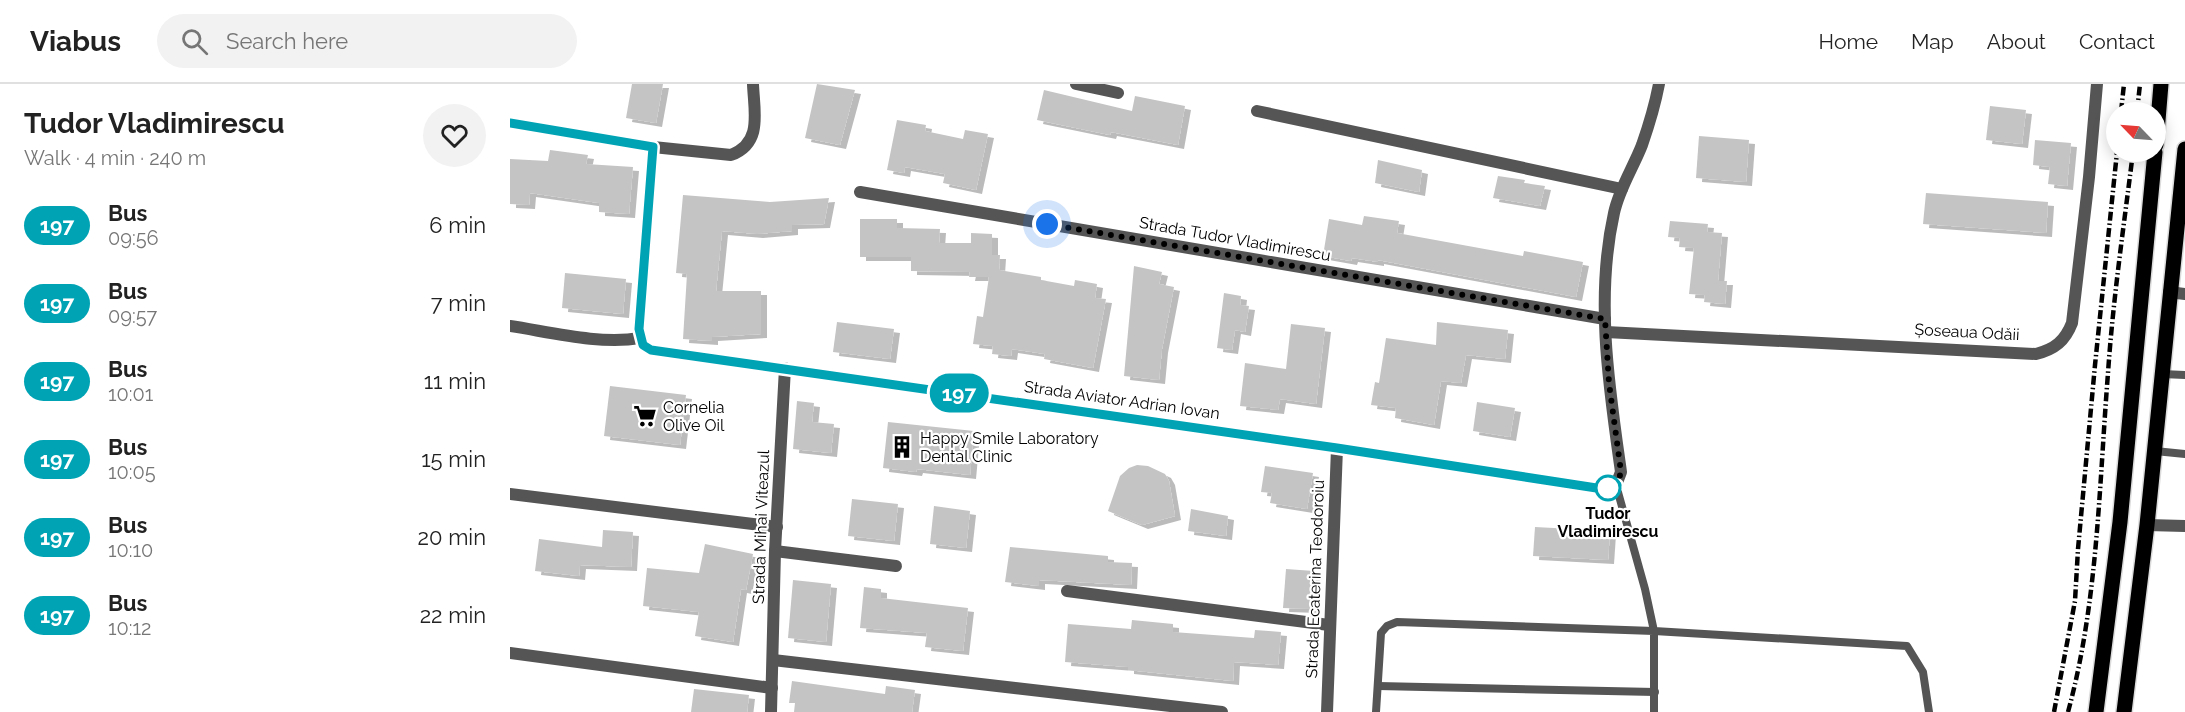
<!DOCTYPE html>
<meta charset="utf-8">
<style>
:root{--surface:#fff;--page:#f2f2f2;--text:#222;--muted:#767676;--line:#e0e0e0}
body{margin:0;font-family:Raleway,sans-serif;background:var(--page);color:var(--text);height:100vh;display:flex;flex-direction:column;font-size:22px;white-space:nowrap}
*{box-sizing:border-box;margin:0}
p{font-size:20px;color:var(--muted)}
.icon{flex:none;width:33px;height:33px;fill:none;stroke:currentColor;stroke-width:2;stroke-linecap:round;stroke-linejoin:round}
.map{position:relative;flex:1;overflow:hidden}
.panel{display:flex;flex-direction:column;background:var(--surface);width:510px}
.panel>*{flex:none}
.badge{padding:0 12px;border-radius:20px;font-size:21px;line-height:39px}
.needle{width:39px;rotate:295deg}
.buttons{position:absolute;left:1596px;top:18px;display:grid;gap:12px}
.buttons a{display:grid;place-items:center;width:60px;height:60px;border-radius:50%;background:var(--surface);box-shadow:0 3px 15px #0003;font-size:30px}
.you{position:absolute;width:30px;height:30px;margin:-15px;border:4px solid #fff;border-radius:50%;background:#1a73e8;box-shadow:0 0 0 9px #1a73e833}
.map>.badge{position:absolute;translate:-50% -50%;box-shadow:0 0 0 3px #fff}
.round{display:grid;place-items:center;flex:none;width:63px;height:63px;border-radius:32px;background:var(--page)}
.headline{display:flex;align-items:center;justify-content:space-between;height:102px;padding:0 24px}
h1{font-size:28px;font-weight:700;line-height:45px}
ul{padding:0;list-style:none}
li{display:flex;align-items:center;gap:18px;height:78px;padding:0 24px}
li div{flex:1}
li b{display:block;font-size:22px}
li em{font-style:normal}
li .badge{min-width:66px;font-weight:700;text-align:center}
header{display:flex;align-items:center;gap:36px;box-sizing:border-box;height:84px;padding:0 30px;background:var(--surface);border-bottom:2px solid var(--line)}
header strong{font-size:28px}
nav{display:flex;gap:33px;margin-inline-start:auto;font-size:21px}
.search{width:420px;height:54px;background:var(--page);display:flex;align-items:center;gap:15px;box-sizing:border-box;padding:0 21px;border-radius:33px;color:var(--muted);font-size:22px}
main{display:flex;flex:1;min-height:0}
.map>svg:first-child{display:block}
.building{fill:#c4c4c4;filter:url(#shadow)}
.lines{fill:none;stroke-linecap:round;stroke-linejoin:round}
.primary-casing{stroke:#dbdbdb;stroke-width:18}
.service{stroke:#555;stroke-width:8}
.minor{stroke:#555;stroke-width:12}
.tertiary{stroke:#555;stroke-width:12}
.primary{stroke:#000;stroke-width:15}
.rail{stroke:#000;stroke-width:4.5;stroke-dasharray:9 3 1.5 3;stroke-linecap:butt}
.line-casing{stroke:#fff;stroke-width:14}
.line{stroke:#00a3b4;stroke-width:9}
.walk{stroke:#000;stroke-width:6;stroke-dasharray:0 10.8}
.stop-dot{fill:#fff;stroke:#00a3b4;stroke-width:3}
.labels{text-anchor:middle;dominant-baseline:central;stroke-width:4.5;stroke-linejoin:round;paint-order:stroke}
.street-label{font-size:16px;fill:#000;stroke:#fff}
.poi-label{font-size:16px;fill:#000;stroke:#fff;text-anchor:start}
.stop-label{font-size:16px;font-weight:bold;fill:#000;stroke:#fff}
</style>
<header>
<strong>Viabus</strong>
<div class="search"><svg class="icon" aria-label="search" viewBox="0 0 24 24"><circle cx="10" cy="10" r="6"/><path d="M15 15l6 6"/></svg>Search here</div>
<nav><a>Home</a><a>Map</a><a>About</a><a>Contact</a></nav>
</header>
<main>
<section class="panel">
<div class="headline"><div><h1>Tudor Vladimirescu</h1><p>Walk · 4 min · 240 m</p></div><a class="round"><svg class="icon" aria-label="heart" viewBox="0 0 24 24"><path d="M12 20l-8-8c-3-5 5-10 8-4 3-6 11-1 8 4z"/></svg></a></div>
<ul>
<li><span class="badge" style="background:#00a3b4;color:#fff">197</span><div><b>Bus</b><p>09:56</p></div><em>6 min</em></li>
<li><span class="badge" style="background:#00a3b4;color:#fff">197</span><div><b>Bus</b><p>09:57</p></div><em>7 min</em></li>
<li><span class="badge" style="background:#00a3b4;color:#fff">197</span><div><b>Bus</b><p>10:01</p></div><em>11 min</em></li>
<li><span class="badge" style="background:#00a3b4;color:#fff">197</span><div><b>Bus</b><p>10:05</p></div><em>15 min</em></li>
<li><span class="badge" style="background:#00a3b4;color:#fff">197</span><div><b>Bus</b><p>10:10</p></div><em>20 min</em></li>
<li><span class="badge" style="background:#00a3b4;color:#fff">197</span><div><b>Bus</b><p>10:12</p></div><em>22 min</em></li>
</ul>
</section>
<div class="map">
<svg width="1675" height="628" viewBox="0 0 1675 628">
<defs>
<filter id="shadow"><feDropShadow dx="6" dy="4" stdDeviation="0" flood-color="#0004"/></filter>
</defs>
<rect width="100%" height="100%" fill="#fff"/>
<g class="building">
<path d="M 122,0 L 153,0 L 146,39 L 116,34 Z"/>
<path d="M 307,0 L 345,6 L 330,61 L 295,54 Z"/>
<path d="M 534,6 L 622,27 L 625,12 L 675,22 L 668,61 L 601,48 L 600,51 L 527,36 Z"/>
<path d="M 1480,22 L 1516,26 L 1512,60 L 1476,56 Z"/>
<path d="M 387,36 L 416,41 L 415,47 L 453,55 L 455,46 L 478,50 L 466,106 L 433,99 L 435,90 L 395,83 L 394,89 L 377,86 Z"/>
<path d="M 1189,52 L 1239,56 L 1236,98 L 1186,94 Z"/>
<path d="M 1525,56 L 1561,59 L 1557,102 L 1538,100 L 1540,83 L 1523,81 Z"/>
<path d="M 40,66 L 78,71 L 76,80 L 123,83 L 119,130 L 89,128 L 89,119 L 20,109 L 19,121 L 0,120 L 0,75 L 38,77 Z"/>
<path d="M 868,76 L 912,86 L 909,108 L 865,99 Z"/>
<path d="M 988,92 L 1015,96 L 1014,99 L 1035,102 L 1030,122 L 983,114 Z"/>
<path d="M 1416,109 L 1538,118 L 1536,149 L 1413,140 Z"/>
<path d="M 173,111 L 260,118 L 319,114 L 314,140 L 282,141 L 282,147 L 247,150 L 212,147 L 206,207 L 251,207 L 251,250 L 202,253 L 202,257 L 173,255 L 177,190 L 166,189 Z"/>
<path d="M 854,132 L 889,137 L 887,149 L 1013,172 L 1014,167 L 1073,178 L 1066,213 L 868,176 L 868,178 L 842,174 L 841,177 L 813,172 L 819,135 L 852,141 Z"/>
<path d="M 350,135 L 387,135 L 387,144 L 430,145 L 429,159 L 461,159 L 461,149 L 482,150 L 482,171 L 490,171 L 489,186 L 531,193 L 531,196 L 564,202 L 565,196 L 587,200 L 585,214 L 596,215 L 583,284 L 534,275 L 535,270 L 502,265 L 501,272 L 482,270 L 483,262 L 463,260 L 467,232 L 473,233 L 479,193 L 459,193 L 460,188 L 401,187 L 401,173 L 350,173 Z"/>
<path d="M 1160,137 L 1198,140 L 1197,148 L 1212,149 L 1208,197 L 1217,197 L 1215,220 L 1194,218 L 1195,211 L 1179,210 L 1184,164 L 1169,163 L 1170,154 L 1158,153 Z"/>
<path d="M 624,182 L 652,188 L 649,200 L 664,203 L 652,265 L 649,296 L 614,292 Z"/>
<path d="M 55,189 L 116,195 L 113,230 L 52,224 Z"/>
<path d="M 714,209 L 731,212 L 730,221 L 739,222 L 735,248 L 725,246 L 722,266 L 707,264 Z"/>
<path d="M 327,238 L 384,245 L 380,275 L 323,268 Z"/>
<path d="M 927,238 L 998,246 L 995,275 L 956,271 L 951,299 L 931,297 L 924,341 L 885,334 L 886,324 L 861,321 L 865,298 L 869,299 L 876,254 L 926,261 Z"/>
<path d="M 781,240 L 815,244 L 806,320 L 770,315 L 768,326 L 730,322 L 735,279 L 776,285 Z"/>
<path d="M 100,302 L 176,311 L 170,361 L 94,352 Z"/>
<path d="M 287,317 L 304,319 L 302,338 L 324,340 L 321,369 L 283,365 Z"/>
<path d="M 967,318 L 1005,324 L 1000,353 L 963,347 Z"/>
<path d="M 378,338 L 464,347 L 460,391 L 407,385 L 406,388 L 373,384 Z"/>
<path d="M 627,381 L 638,382 L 655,390 L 659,397 L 665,432 L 632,441 L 598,427 L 610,392 L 619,384 Z"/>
<path d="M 755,382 L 803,389 L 797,425 L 760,419 L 762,409 L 751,408 Z"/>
<path d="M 342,415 L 388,420 L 384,457 L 338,452 Z"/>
<path d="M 424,422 L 460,427 L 456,464 L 420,460 Z"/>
<path d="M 681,425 L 718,432 L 716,452 L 678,447 Z"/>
<path d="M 1025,443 L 1100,447 L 1098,476 L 1023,472 Z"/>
<path d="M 93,446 L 123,448 L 121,483 L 70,481 L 69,492 L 25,487 L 29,455 L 92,463 Z"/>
<path d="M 195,460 L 243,470 L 236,506 L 231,505 L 223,558 L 185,552 L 189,528 L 133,522 L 137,484 L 189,489 Z"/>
<path d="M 500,463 L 598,472 L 598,478 L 622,479 L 621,501 L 529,496 L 529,502 L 495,498 Z"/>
<path d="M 776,485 L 804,487 L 802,525 L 773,524 Z"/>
<path d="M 283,496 L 321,500 L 316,558 L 278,554 Z"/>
<path d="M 354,503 L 371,505 L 371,514 L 458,524 L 453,567 L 415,563 L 417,549 L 350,544 Z"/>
<path d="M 622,536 L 663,540 L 663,548 L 744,554 L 745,546 L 771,548 L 768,581 L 724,578 L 723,597 L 618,586 L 618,583 L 555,578 L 558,540 L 621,545 Z"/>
<path d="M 282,597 L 375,610 L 376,602 L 405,606 L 402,628 L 284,628 L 285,619 L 279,619 Z"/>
<path d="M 184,605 L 239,611 L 237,628 L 181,628 Z"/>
</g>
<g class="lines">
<g class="primary-casing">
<g id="primary">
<path d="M 1646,61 L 1651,0"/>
<path d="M 1586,628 L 1610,438 L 1645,68"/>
<path d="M 1614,628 L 1637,441 L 1675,65"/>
</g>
</g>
<g class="service">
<path d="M 1652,290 L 1675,291"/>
<path d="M 1645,367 L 1675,370"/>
<path d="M 1106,401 L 1135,505 L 1144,547 L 1397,562 L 1413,588 L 1419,628"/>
<path d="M 868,602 L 1145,608"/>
<path d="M 866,628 L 871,549 L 877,542 L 887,538 L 1144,547 L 1144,628"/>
</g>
<g class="minor">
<path d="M 566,0 L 608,9"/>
<path d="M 747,27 L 1112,105"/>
<path d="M 350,108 L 1095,235"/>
<path d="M 1659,208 L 1675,210"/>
<path d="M 0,242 C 40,248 90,261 130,254"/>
<path d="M 1096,248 L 1526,270 C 1545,265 1555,257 1562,239 L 1579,93 L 1587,0"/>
<path d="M 0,410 L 267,443"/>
<path d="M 1637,441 L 1675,442"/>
<path d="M 265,467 L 386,482"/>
<path d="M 557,507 L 819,541"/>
<path d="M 0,569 L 262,604"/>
<path d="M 263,576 L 712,628"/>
<path d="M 261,628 L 265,467 L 275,284"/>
<path d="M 817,628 L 827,364"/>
</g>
<g class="tertiary">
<path d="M 0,39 L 143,63 L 129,245 L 133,261 L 141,266 L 827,364 L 1093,405 L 1106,401 L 1111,388 C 1099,303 1085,214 1104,129 C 1109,105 1123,84 1132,61 C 1139,41 1145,21 1149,0"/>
<path d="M 143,63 L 221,71 C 253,59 244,28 243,0"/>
</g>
<use href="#primary" class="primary"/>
<g class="rail">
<path d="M 1611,28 L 1614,0"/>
<path d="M 1627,28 L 1630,0"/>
<path d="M 1544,628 L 1565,517 L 1568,465 L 1585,281 L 1607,68"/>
<path d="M 1558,628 C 1588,518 1589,402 1598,289 C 1603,215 1614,141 1623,68"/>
</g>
</g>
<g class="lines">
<g class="line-casing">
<path id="line" d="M 0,39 L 143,63 L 129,245 L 133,261 L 141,266 L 827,364 L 1093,405 L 1107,401"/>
</g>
<use href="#line" class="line"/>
<path class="walk" d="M 537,140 L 1095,235 L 1099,299 L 1111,388 L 1107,401 L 1098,404"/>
</g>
<defs>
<g id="supermarket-bare" transform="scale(1.8)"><path d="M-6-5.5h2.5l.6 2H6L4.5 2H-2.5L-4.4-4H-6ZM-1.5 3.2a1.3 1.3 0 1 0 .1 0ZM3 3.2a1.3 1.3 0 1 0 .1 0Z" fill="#000" stroke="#fff" stroke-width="2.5" paint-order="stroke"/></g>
<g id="building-bare" transform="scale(1.8)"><path d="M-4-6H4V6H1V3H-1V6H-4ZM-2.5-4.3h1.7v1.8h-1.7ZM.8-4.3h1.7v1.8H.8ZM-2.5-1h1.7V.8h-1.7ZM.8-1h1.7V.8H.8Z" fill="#000" stroke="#fff" stroke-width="2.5" paint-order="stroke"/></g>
</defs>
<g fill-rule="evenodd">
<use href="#supermarket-bare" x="135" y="332"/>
<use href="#building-bare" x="392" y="363"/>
</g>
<circle class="stop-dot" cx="1098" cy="404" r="12"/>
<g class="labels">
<g class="street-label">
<text transform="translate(725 155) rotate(10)">Strada Tudor Vladimirescu</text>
<text transform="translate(1457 248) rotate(3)">Șoseaua Odăii</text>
<text transform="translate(612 316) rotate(8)">Strada Aviator Adrian Iovan</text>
<text transform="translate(251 443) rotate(-88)">Strada Mihai Viteazul</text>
<text transform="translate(805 495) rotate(-88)">Strada Ecaterina Teodoroiu</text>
</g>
<g class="poi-label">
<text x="153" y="323">Cornelia<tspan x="153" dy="18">Olive Oil</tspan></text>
<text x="410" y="354">Happy Smile Laboratory<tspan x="410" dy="18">Dental Clinic</tspan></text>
</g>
<g class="stop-label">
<text x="1098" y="429">Tudor<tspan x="1098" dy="18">Vladimirescu</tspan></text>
</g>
</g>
</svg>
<div class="buttons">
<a><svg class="needle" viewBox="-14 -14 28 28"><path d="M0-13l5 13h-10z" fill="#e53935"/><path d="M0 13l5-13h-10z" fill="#767676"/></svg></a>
</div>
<div class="you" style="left:537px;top:140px"></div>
<b class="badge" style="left:449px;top:309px;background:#00a3b4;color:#fff">197</b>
</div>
</main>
